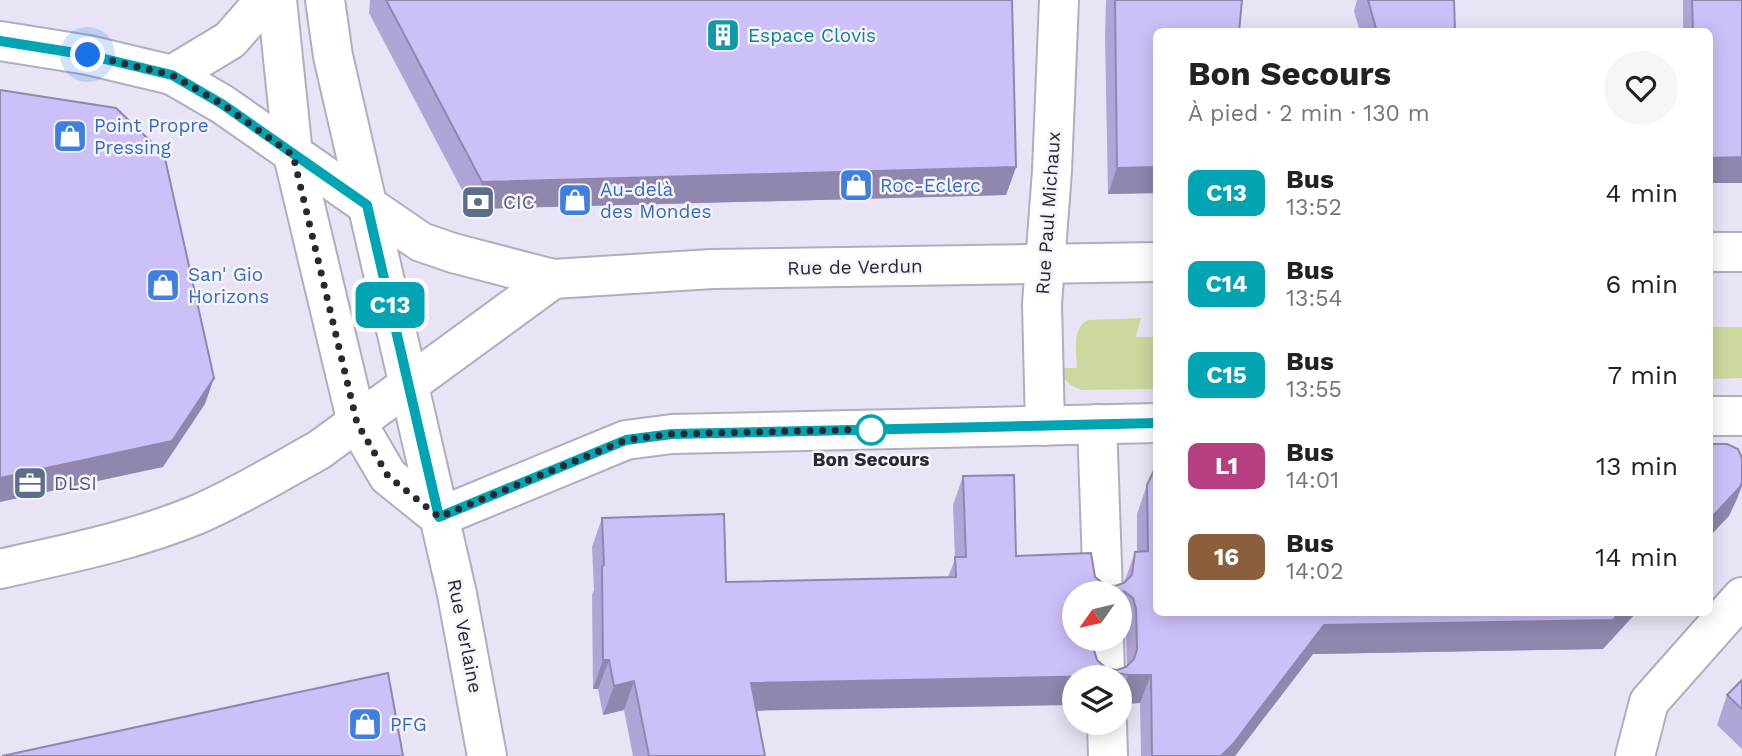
<!DOCTYPE html>
<html lang="fr">
<meta charset="utf-8">
<style>
:root{--surface:#fff;--page:#f6f6f6;--text:#222;--muted:#767676}
body{margin:0;font-family:"Work Sans",sans-serif;background:var(--page);color:var(--text);height:100vh;display:flex;flex-direction:column;font-size:26px;white-space:nowrap}
*{box-sizing:border-box;margin:0}
p{font-size:23px;color:var(--muted)}
.icon{flex:none;width:38px;height:38px;fill:none;stroke:currentColor;stroke-width:2;stroke-linecap:round;stroke-linejoin:round}
.map{position:relative;flex:1;overflow:hidden}
.drawer{position:absolute;left:1153px;top:28px;width:560px;height:588px;display:flex;flex-direction:column;background:var(--surface);border-radius:10px;box-shadow:0 4px 18px #0003}
.drawer>*{flex:none}
.badge{padding:0 14px;border-radius:10px;font-size:24px;line-height:46px}
.needle{width:46px;rotate:236deg}
.buttons{position:absolute;left:1062px;top:581px;display:grid;gap:14px}
.buttons a{display:grid;place-items:center;width:70px;height:70px;border-radius:50%;background:var(--surface);box-shadow:0 4px 18px #0003;font-size:35px}
.you{position:absolute;width:35px;height:35px;margin:-18px;border:5px solid #fff;border-radius:50%;background:#1a73e8;box-shadow:0 0 0 10px #1a73e833}
.map>.badge{position:absolute;translate:-50% -50%;box-shadow:0 0 0 4px #fff}
.round{display:grid;place-items:center;flex:none;width:74px;height:74px;border-radius:37px;background:var(--page)}
.overview{display:flex;align-items:center;justify-content:space-between;height:119px;padding:0 35px}
h1{font-size:33px;font-weight:700;line-height:52px}
ul{padding:0;list-style:none}
li{display:flex;align-items:center;gap:21px;height:91px;padding:0 35px}
li div{flex:1}
li b{display:block;font-size:26px}
li em{font-style:normal}
li .badge{min-width:77px;font-weight:700;text-align:center}
.map>svg:first-child{display:block}
.green{fill:#cdd89f}
.lines{fill:none;stroke-linecap:round;stroke-linejoin:round}
.minor-casing{stroke:#b0adbe;stroke-width:42}
.major-casing{stroke:#b0adbe;stroke-width:42}
.minor{stroke:#fff;stroke-width:38}
.major{stroke:#fff;stroke-width:38}
.wall{fill:#b0a5d6;fill-rule:evenodd}
.shaded-wall{fill:#9086ae}
.building{fill:#cdc0f9;stroke:#9086ae;stroke-width:2;fill-rule:evenodd}
.line-casing{stroke:#fff;stroke-width:16}
.line{stroke:#00a4b2;stroke-width:10}
.walk{stroke:#2b2930;stroke-width:7;stroke-dasharray:0 12.6}
.stop-dot{fill:#fff;stroke:#00a4b2;stroke-width:3.5}
.labels{text-anchor:middle;dominant-baseline:central;stroke-width:5;stroke-linejoin:round;paint-order:stroke}
.culture-label{font-size:19px;fill:#0d838f;stroke:#f5f3fe;text-anchor:start}
.shop-label{font-size:19px;fill:#366cbe;stroke:#f5f3fe;text-anchor:start}
.service-label{font-size:19px;fill:#4e5e75;stroke:#f5f3fe;text-anchor:start}
.street-label{font-size:19px;fill:#2b2930;stroke:#f5f3fe}
.stop-label{font-size:19px;font-weight:bold;fill:#2b2930;stroke:#f5f3fe}
</style>
<div class="map">
<svg width="1742" height="756" viewBox="0 0 1742 756">
<rect width="100%" height="100%" fill="#e8e4f6"/>
<g class="green">
<path d="M 1141,318 L 1136,337 L 1157,337 L 1157,389 L 1082,390 C 1071,386 1061,380 1060,368 L 1077,368 C 1077,351 1071,329 1088,320 Z"/>
<path d="M 1710,327 L 1742,327 L 1742,378 L 1710,379 Z"/>
</g>
<g class="lines">
<g class="minor-casing">
<g id="minor">
<path d="M 0,41 L 88,55 L 172,75 L 222,104 L 367,205"/>
<path d="M 172,75 L 230,40 L 265,0"/>
<path d="M 1097,424 L 1103,593"/>
<path d="M 1045,426 L 1042,304 L 1052,171 L 1059,0"/>
<path d="M 1104,639 L 1105,677"/>
<path d="M 1107,723 L 1108,756"/>
<path d="M 1635,756 L 1649,702 L 1742,597"/>
</g>
</g>
<g class="major-casing">
<g id="major">
<path d="M 277,0 L 293,155 L 357,423 L 388,476 L 439,517"/>
<path d="M 325,0 L 333,56 L 457,594 L 487,756"/>
<path d="M 367,205 L 421,242 L 453,253 L 553,279 L 712,269 L 1157,262"/>
<path d="M 1710,252 L 1742,252"/>
<path d="M 1710,416 L 1742,416"/>
<path d="M 439,517 L 626,440 L 672,434 L 1157,423"/>
<path d="M 0,569 C 66,554 133,541 196,515 C 238,497 279,472 319,450 L 553,279"/>
</g>
</g>
<use href="#minor" class="minor"/>
<use href="#major" class="major"/>
</g>
<g class="wall">
<path d="M 370,0 L 1012,0 L 1016,167 L 1006,195 L 472,209 L 369,13 Z"/>
<path d="M 1106,0 L 1242,0 L 1157,193 L 1108,194 L 1105,36 Z"/>
<path d="M 1357,0 L 1454,0 L 1455,32 L 1360,32 L 1354,11 Z"/>
<path d="M 1683,0 L 1742,0 L 1742,183 L 1710,183 L 1710,32 L 1683,32 Z"/>
<path d="M 963,476 L 1016,556 L 1095,577 L 1104,584 L 1115,586 L 1124,583 L 1135,552 L 1137,552 L 1137,514 L 1147,485 L 1603,649 L 1313,654 L 1235,756 L 1141,756 L 1140,703 L 1120,704 L 1120,677 L 1074,677 L 756,711 L 765,756 L 633,756 L 624,710 L 603,715 L 598,689 L 593,689 L 592,595 L 594,590 L 592,547 L 602,518 L 726,582 L 948,577 L 955,559 L 953,505 ZM 1074,593 L 1120,593 L 1120,625 L 1122,627 L 1126,638 L 1127,667 L 1117,670 L 1106,668 L 1097,660 Z"/>
<path d="M 1742,680 L 1742,749 L 1717,725 L 1727,695 Z"/>
</g>
<g class="shaded-wall">
<path d="M 1742,157 L 1742,183 L 1710,183 L 1710,158 Z"/>
<path d="M 1016,167 L 1006,195 L 472,209 L 482,182 Z"/>
<path d="M 1157,167 L 1157,193 L 1108,194 L 1117,168 Z"/>
<path d="M 214,378 L 205,404 L 163,467 L 0,502 L 0,478 Z"/>
<path d="M 1742,482 L 1742,486 L 1737,499 L 1729,516 L 1710,536 L 1710,519 Z"/>
<path d="M 1113,589 L 1111,593 L 1102,593 L 1102,592 Z"/>
<path d="M 1620,612 L 1637,612 L 1603,649 L 1313,654 L 1235,756 L 1221,756 L 1324,625 Z"/>
<path d="M 603,660 L 609,660 L 598,689 L 593,689 Z"/>
<path d="M 1117,673 L 1116,677 L 1074,677 L 1074,705 L 740,711 L 751,683 Z"/>
<path d="M 1128,675 L 1151,675 L 1140,703 L 1120,704 L 1120,696 Z"/>
<path d="M 634,681 L 624,710 L 603,715 L 614,686 Z"/>
</g>
<g class="building">
<path d="M 386,0 L 1012,0 L 1016,167 L 482,182 Z"/>
<path d="M 1115,0 L 1242,0 L 1239,32 L 1157,32 L 1157,167 L 1117,168 Z"/>
<path d="M 1368,0 L 1454,0 L 1455,32 L 1377,32 Z"/>
<path d="M 1692,0 L 1742,0 L 1742,157 L 1710,158 L 1710,32 L 1693,32 Z"/>
<path d="M 0,90 L 116,108 L 164,154 L 214,378 L 172,441 L 0,478 Z"/>
<path d="M 1710,444 L 1727,444 L 1738,449 L 1742,458 L 1742,482 L 1740,487 L 1710,519 Z"/>
<path d="M 1157,464 L 1157,612 L 1620,612 L 1613,620 L 1324,625 L 1233,744 L 1221,756 L 1152,756 L 1151,675 L 1128,675 L 1117,673 L 1106,676 L 751,683 L 765,756 L 649,756 L 634,681 L 614,686 L 609,660 L 603,660 L 602,566 L 604,565 L 602,518 L 724,514 L 726,582 L 956,577 L 955,557 L 966,557 L 963,476 L 1014,475 L 1016,556 L 1091,553 L 1095,577 L 1104,584 L 1115,586 L 1124,583 L 1132,575 L 1135,552 L 1148,551 L 1147,485 ZM 1113,589 L 1125,592 L 1133,598 L 1136,609 L 1137,649 L 1134,659 L 1126,667 L 1117,670 L 1106,668 L 1097,660 L 1094,650 L 1093,639 L 1074,639 L 1074,593 L 1102,593 Z"/>
<path d="M 388,673 L 403,756 L 2,756 Z"/>
<path d="M 1742,680 L 1742,709 L 1727,695 Z"/>
</g>
<g class="lines">
<g class="line-casing">
<path id="line" d="M 0,41 L 88,55 L 172,75 L 222,104 L 367,205 L 439,517 L 626,440 L 672,434 L 1157,423"/>
</g>
<use href="#line" class="line"/>
<path class="walk" d="M 88,55 L 172,75 L 222,104 L 293,155 L 357,423 L 388,476 L 439,517 L 626,440 L 672,434 L 883,429 L 871,430"/>
</g>
<defs>
<g id="building-square" transform="scale(1.75)"><rect x="-9" y="-9" width="18" height="18" rx="4" fill="#0f9aa8" stroke="#f5f3fe"/><path d="M-4-6H4V6H1V3H-1V6H-4ZM-2.5-4.3h1.7v1.8h-1.7ZM.8-4.3h1.7v1.8H.8ZM-2.5-1h1.7V.8h-1.7ZM.8-1h1.7V.8H.8Z" fill="#fff"/></g>
<g id="shop-square" transform="scale(1.75)"><rect x="-9" y="-9" width="18" height="18" rx="4" fill="#3f7fe0" stroke="#f5f3fe"/><path d="M-5-2.5h2.3a2.7 3.5 0 0 1 5.4 0H5L5.5 6h-11ZM-1.5-2.5h3a1.5 2.3 0 0 0-3 0Z" fill="#fff"/></g>
<g id="bank-square" transform="scale(1.75)"><rect x="-9" y="-9" width="18" height="18" rx="4" fill="#5c6f8a" stroke="#f5f3fe"/><path d="M-6-4H6V4H-6ZM0-2.3a2.3 2.3 0 1 0 0 4.6a2.3 2.3 0 1 0 0-4.6Z" fill="#fff"/></g>
<g id="office-square" transform="scale(1.75)"><rect x="-9" y="-9" width="18" height="18" rx="4" fill="#5c6f8a" stroke="#f5f3fe"/><path d="M-6-3h4V-5.5h4V-3h4V5H-6ZM-1-4.5V-3h2v-1.5ZM-6 0V1H6V0Z" fill="#fff"/></g>
</defs>
<g fill-rule="evenodd">
<use href="#building-square" x="723" y="35"/>
<use href="#shop-square" x="70" y="136"/>
<use href="#shop-square" x="856" y="185"/>
<use href="#shop-square" x="575" y="200"/>
<use href="#bank-square" x="478" y="202"/>
<use href="#shop-square" x="163" y="285"/>
<use href="#office-square" x="30" y="483"/>
<use href="#shop-square" x="365" y="724"/>
</g>
<circle class="stop-dot" cx="871" cy="430" r="14"/>
<g class="labels">
<g class="culture-label">
<text x="748" y="35">Espace Clovis</text>
</g>
<g class="shop-label">
<text x="94" y="125">Point Propre<tspan x="94" dy="22">Pressing</tspan></text>
<text x="880" y="185">Roc-Eclerc</text>
<text x="600" y="189">Au-delà<tspan x="600" dy="22">des Mondes</tspan></text>
<text x="188" y="274">San' Gio<tspan x="188" dy="22">Horizons</tspan></text>
<text x="390" y="724">PFG</text>
</g>
<g class="service-label">
<text x="503" y="202">CIC</text>
<text x="54" y="483">DLSI</text>
</g>
<g class="street-label">
<text transform="translate(1048 213) rotate(-86)">Rue Paul Michaux</text>
<text transform="translate(855 267) rotate(-1)">Rue de Verdun</text>
<text transform="translate(465 636) rotate(79)">Rue Verlaine</text>
</g>
<g class="stop-label">
<text x="871" y="459">Bon Secours</text>
</g>
</g>
</svg>
<div class="buttons">
<a><svg class="needle" viewBox="-14 -14 28 28"><path d="M0-13l5 13h-10z" fill="#e53935"/><path d="M0 13l5-13h-10z" fill="#767676"/></svg></a>
<a><svg class="icon" aria-label="layers" viewBox="0 0 24 24"><path d="M12 4l9 5-9 5-9-5zM3 14l9 5 9-5"/></svg></a>
</div>
<div class="you" style="left:88px;top:55px"></div>
<b class="badge" style="left:390px;top:305px;background:#00a4b2;color:#fff">C13</b>
<section class="drawer">
<div class="overview"><div><h1>Bon Secours</h1><p>À pied · 2 min · 130 m</p></div><a class="round"><svg class="icon" aria-label="heart" viewBox="0 0 24 24"><path d="M12 20l-8-8c-3-5 5-10 8-4 3-6 11-1 8 4z"/></svg></a></div>
<ul>
<li><span class="badge" style="background:#00a4b2;color:#fff">C13</span><div><b>Bus</b><p>13:52</p></div><em>4 min</em></li>
<li><span class="badge" style="background:#00a4b2;color:#fff">C14</span><div><b>Bus</b><p>13:54</p></div><em>6 min</em></li>
<li><span class="badge" style="background:#00a4b2;color:#fff">C15</span><div><b>Bus</b><p>13:55</p></div><em>7 min</em></li>
<li><span class="badge" style="background:#b63f82;color:#fff">L1</span><div><b>Bus</b><p>14:01</p></div><em>13 min</em></li>
<li><span class="badge" style="background:#8b5e3c;color:#fff">16</span><div><b>Bus</b><p>14:02</p></div><em>14 min</em></li>
</ul>
</section>
</div>
